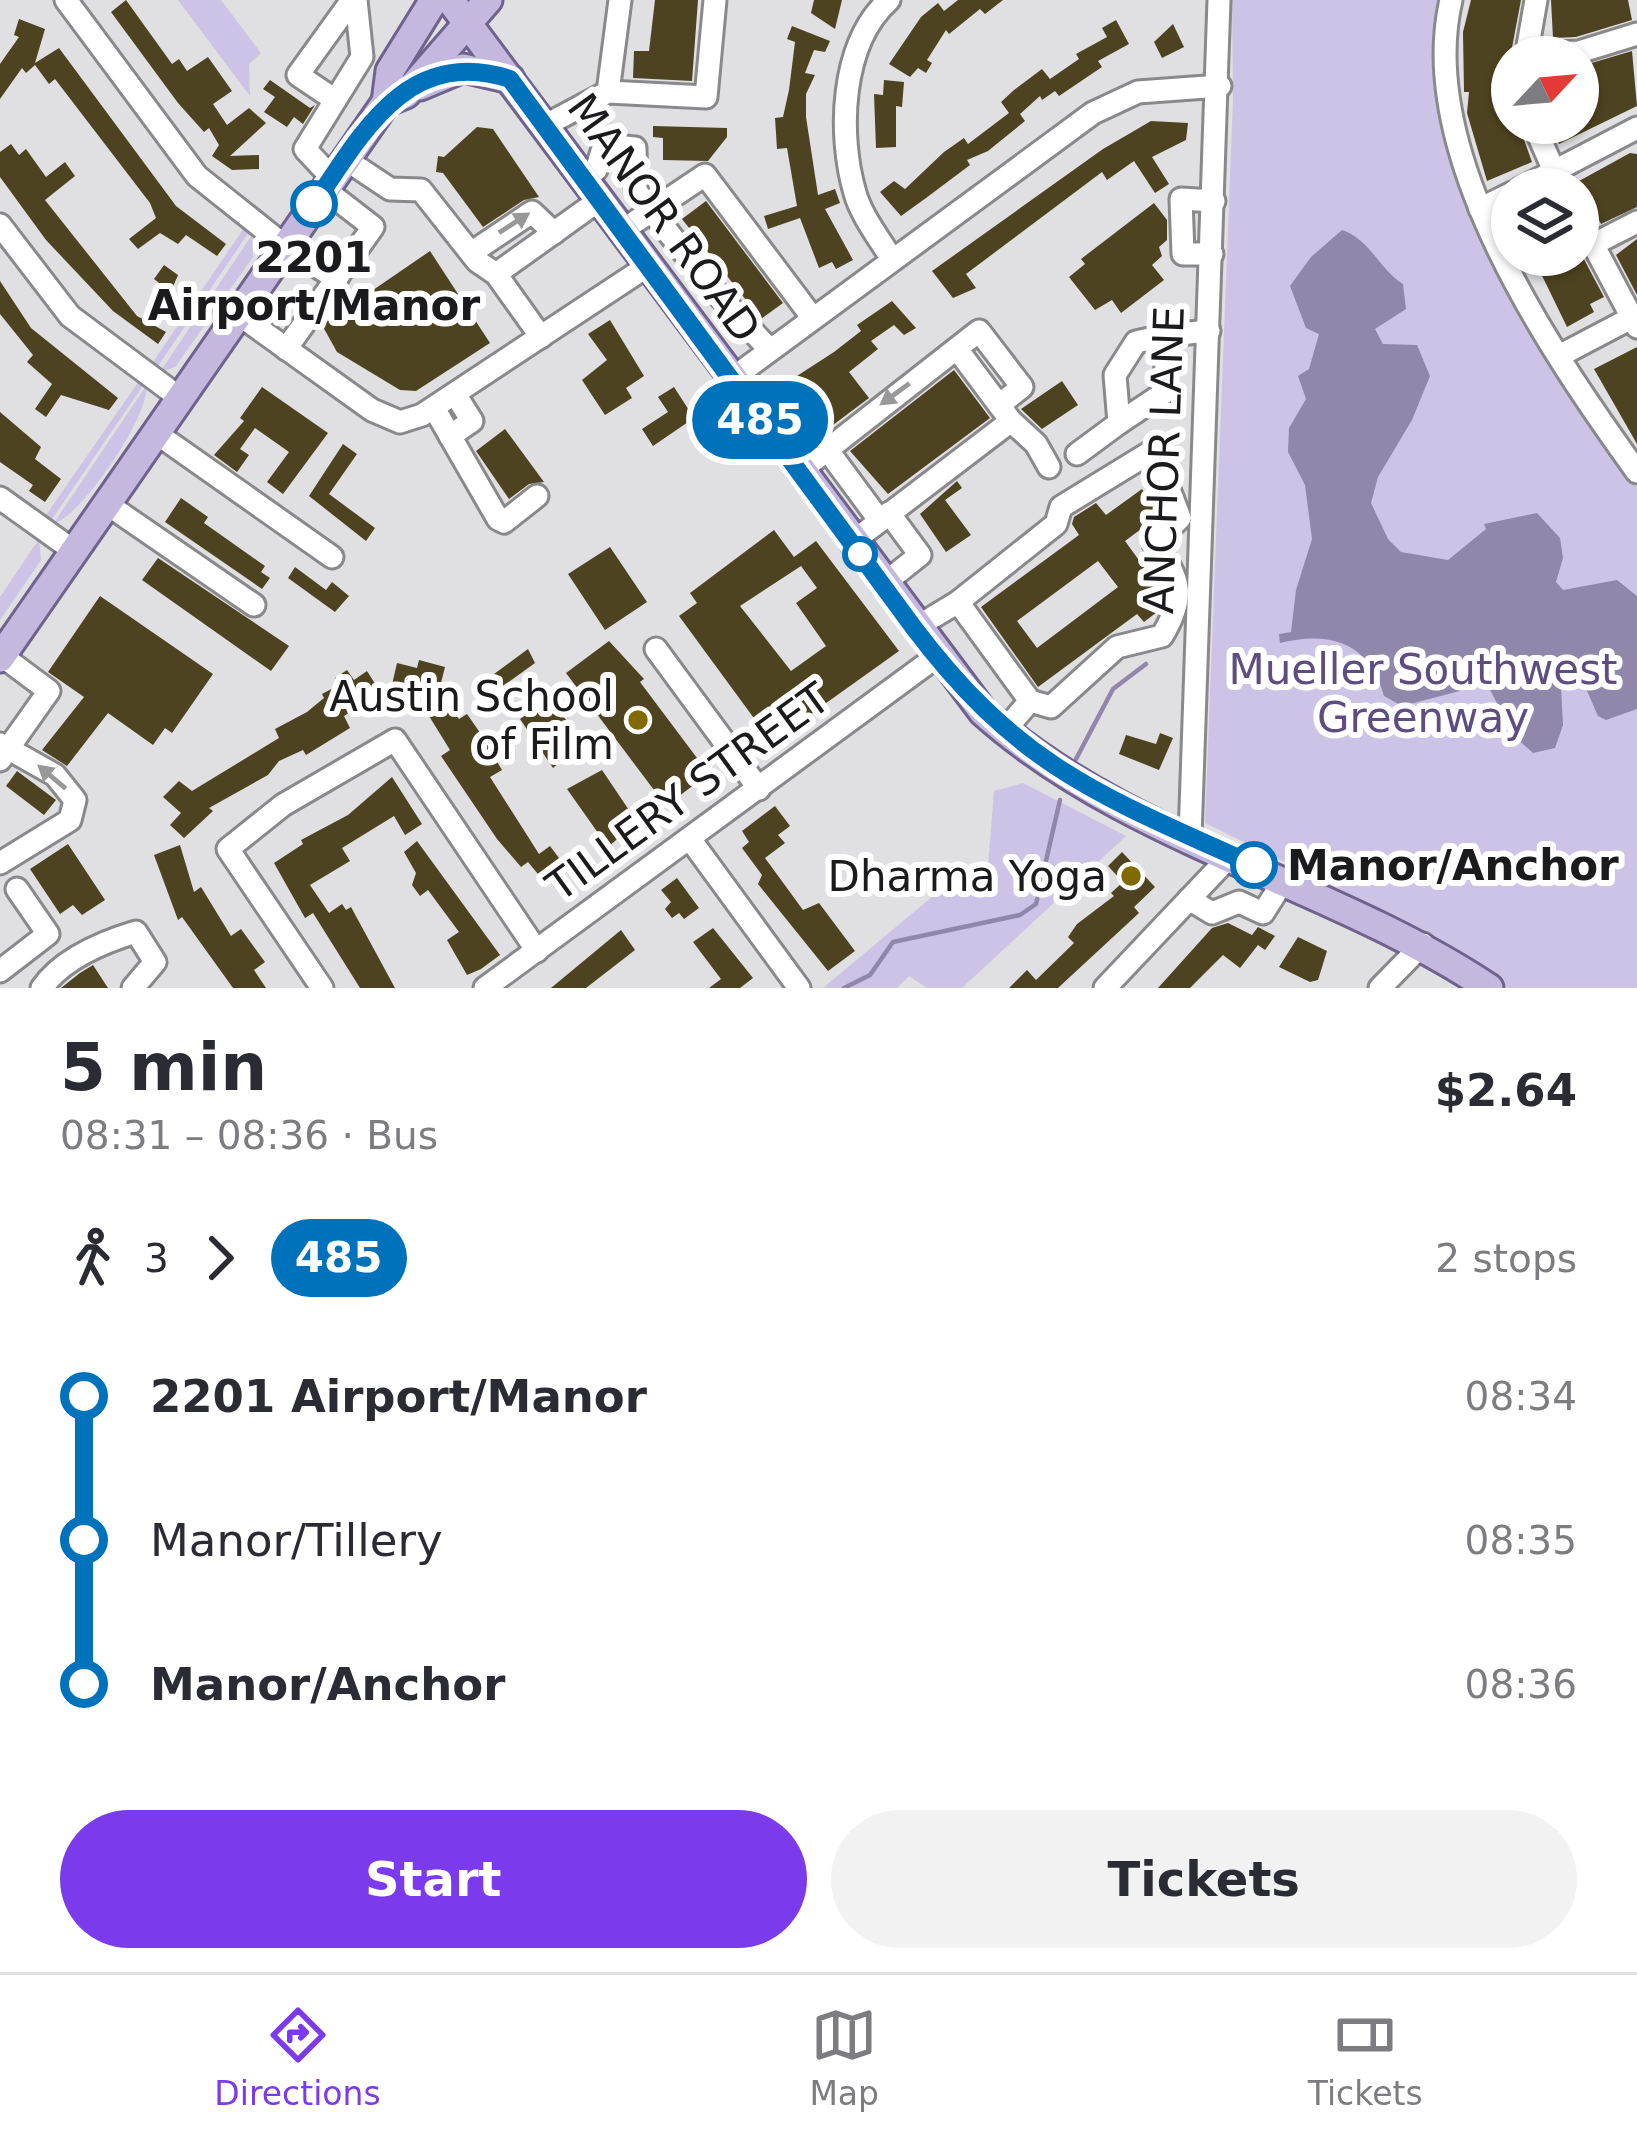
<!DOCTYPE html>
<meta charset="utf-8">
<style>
:root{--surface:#fff;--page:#f2f2f3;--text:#2b2b33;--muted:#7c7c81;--line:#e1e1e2;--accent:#7c3aed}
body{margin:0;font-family:"DejaVu Sans",sans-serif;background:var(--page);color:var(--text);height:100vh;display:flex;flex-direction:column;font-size:45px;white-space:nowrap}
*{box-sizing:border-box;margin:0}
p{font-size:39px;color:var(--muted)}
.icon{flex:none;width:66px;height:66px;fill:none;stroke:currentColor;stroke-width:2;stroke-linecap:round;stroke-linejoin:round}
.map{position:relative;height:988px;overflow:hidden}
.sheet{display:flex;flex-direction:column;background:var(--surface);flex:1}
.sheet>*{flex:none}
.badge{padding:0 24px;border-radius:39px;font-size:42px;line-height:78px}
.needle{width:78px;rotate:64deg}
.controls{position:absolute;left:1491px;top:36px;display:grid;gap:24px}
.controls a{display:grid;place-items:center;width:108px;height:108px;border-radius:50%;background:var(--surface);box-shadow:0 3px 9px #0004;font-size:60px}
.map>.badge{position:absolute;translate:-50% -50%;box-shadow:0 0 0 6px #fff}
.legs{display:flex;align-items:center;gap:18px;height:132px;padding:0 60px;font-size:39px}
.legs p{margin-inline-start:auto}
.summary{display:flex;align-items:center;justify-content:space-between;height:204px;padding:0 60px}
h1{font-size:66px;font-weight:700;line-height:90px}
.primary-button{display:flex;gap:24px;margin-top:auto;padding:24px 60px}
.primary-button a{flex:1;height:138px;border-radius:72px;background:var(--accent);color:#fff;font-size:48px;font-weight:700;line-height:138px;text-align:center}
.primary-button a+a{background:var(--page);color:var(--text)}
ul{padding:0 60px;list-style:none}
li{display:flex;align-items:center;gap:42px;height:144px;font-size:45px}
li i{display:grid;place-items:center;width:18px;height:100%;margin:0 15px;background:currentColor}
li i::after{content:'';width:30px;height:30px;margin:-15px;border:9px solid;border-radius:50%;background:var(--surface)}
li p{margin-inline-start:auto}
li:first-child i{background:linear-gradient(#0000 50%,currentColor 0)}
li:last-child i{background:linear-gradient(currentColor 50%,#0000 0)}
.tab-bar{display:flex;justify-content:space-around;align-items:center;height:168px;border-top:3px solid var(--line);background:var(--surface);font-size:33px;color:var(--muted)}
.tab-bar a{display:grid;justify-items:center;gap:6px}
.tab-bar .selected{color:var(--accent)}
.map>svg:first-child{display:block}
.green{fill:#ccc3e6}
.water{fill:#9187ab}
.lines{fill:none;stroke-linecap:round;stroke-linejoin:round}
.stream{stroke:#9187ab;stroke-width:4.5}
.building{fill:#4e4320;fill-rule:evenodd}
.minor-casing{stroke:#89888b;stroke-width:27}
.major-casing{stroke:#6f628d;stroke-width:33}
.minor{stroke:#fff;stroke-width:21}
.major{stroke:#c4b8df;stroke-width:27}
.oneway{fill:#989899}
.line-1-casing{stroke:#fff;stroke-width:27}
.line-1{stroke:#0072bc;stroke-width:18}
.stop-1-dot{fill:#fff;stroke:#0072bc;stroke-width:6}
.poi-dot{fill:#826a02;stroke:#fff;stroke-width:4.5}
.labels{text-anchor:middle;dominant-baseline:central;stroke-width:12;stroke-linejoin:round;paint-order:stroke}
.street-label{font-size:42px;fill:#1b1a1c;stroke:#fff}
.stop-label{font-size:42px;font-weight:bold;fill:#1b1a1c;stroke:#fff}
.park-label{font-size:42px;fill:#5d4d81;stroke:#fff}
.poi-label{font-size:42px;fill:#1b1a1c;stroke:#fff;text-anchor:end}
</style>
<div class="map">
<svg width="1637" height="988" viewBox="0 0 1637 988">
<rect width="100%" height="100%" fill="#e0dfe2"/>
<g class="green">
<path d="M 178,0 L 221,0 L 261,53 L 249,64 L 250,96 Z"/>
<path d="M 1232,0 L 1441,0 L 1435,83 L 1453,170 L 1573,404 L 1637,488 L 1637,988 L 1508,988 L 1401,919 L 1205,823 L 1233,100 Z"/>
<path d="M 244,228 L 249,232 L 156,369 L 151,365 Z"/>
<path d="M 252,235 L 253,257 L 175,367 L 160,372 Z"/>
<path d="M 139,381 L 144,384 L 50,522 L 44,518 Z"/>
<path d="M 146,386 C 151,414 80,518 54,523 Z"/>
<path d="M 39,539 L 41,560 L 0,620 L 0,597 Z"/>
<path d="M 1023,783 L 1126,836 L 962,988 L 927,988 L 909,976 L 897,988 L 823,988 L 945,886 L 988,866 L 994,791 Z"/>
</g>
<path class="water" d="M 1342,230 C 1370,239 1379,269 1403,284 L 1406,309 L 1375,329 L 1383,344 L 1417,345 L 1430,376 L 1412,420 L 1378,477 L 1371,503 L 1388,539 L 1401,552 L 1448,560 L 1486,529 L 1484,524 L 1537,513 L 1560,538 L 1563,558 L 1556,582 L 1563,590 L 1617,580 L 1637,596 L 1637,709 L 1606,720 L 1598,716 L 1580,675 L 1561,688 L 1563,725 L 1555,748 L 1533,753 L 1514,736 L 1487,684 L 1402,706 L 1384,696 C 1369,642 1330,631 1280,643 L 1279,634 L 1291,632 L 1296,590 L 1312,539 L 1305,485 L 1288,452 L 1289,428 L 1306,399 L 1298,376 L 1309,369 L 1319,334 L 1306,328 L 1290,286 L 1311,257 Z"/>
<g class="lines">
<g class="stream">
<path d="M 1076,759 L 1113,689 L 1146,664"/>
<path d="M 844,988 L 870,975 L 893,942 L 1020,915 L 1036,904 L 1060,800"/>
</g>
</g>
<g class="building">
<path d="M 126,0 L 172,64 L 179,59 L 187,71 L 208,57 L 232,91 L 213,104 L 227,125 L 249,108 L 266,123 L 230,156 L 259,155 L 259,169 L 232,170 L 212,156 L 219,145 L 209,128 L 204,132 L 178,103 L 111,12 Z"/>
<path d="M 655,0 L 698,0 L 692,81 L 633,78 L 634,51 L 649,51 Z"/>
<path d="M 814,0 L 842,0 L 835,29 L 811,13 Z"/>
<path d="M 958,0 L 1003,0 L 985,14 L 980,9 L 949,34 L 946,30 L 927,60 L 932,63 L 926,73 L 918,68 L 910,77 L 889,64 L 921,17 L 938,3 L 944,11 Z"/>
<path d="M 1471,0 L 1521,0 L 1511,53 L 1512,123 L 1518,123 L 1532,162 L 1487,181 L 1467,113 L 1469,92 L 1464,92 L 1463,32 Z"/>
<path d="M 1551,0 L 1628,0 L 1632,20 L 1576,37 L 1553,38 Z"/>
<path d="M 19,19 L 45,29 L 35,63 L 59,48 L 176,206 L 226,244 L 217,256 L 186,235 L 178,244 L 160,233 L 138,249 L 129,239 L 156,218 L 150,203 L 55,79 L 49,84 L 35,65 L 26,73 L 22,68 L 0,99 L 0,64 L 19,37 L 14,35 Z"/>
<path d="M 1116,20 L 1129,44 L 1098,61 L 1102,67 L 1059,96 L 1055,91 L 1042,100 L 1040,96 L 1020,114 L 1025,121 L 988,151 L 967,160 L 970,165 L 926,198 L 901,216 L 880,192 L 894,181 L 905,189 L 944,152 L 964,138 L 968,144 L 1009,113 L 1001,102 L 1014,90 L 1042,69 L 1050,79 L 1079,59 L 1076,54 L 1107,37 L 1102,28 Z"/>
<path d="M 1173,24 L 1184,47 L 1162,58 L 1154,42 Z"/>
<path d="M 792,26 L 830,41 L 825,52 L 814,50 L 805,73 L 815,75 L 806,94 L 806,117 L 818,195 L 835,189 L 840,203 L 825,209 L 853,260 L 836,269 L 832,262 L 819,268 L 800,218 L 768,229 L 764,216 L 797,206 L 787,148 L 777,149 L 775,118 L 783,117 L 789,90 L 795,42 L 787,39 Z"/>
<path d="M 1632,51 L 1637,106 L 1559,144 L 1549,123 L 1578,123 L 1578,101 L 1588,98 L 1578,67 Z"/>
<path d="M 270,80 L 310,108 L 315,105 L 303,124 L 294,117 L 287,127 L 264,112 L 275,97 L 263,89 Z"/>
<path d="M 884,80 L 904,82 L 902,107 L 896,106 L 896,147 L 876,148 L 874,94 L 883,95 Z"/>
<path d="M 1151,121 L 1188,123 L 1186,140 L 1152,157 L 1169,184 L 1155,193 L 1134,161 L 1107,180 L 1102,172 L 966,274 L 976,288 L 953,298 L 932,271 L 1103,149 Z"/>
<path d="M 653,126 L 727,128 L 727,137 L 708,161 L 663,160 L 663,138 L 653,137 Z"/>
<path d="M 477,127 L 493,129 L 539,197 L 524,200 L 483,227 L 443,173 L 436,172 L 438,156 L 444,157 Z"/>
<path d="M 11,144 L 19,155 L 26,149 L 46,177 L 65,162 L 75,176 L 45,200 L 137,316 L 166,332 L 158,344 L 113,311 L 46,240 L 0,177 L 0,152 Z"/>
<path d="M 1630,153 L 1637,154 L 1637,207 L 1601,224 L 1579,181 Z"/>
<path d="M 706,201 L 783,303 L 761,319 L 682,219 Z"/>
<path d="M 1154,203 L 1167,220 L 1167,240 L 1159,247 L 1162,256 L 1152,265 L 1164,280 L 1121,313 L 1112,300 L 1095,310 L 1069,277 L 1085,264 L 1081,259 Z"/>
<path d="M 1637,239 L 1637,295 L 1616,255 Z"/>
<path d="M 1578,248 L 1604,297 L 1590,304 L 1594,312 L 1567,327 L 1532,255 L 1578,255 Z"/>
<path d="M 430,251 L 490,343 L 416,391 L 400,390 L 337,352 L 322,325 Z"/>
<path d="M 164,265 L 178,275 L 166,303 L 156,296 L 163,286 L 154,279 Z"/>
<path d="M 0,281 L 31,328 L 118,398 L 109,410 L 61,395 L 46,417 L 35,409 L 52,384 L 27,362 L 33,355 L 0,314 Z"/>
<path d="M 892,301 L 916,328 L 904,335 L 894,325 L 871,341 L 878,349 L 849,372 L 869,398 L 821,434 L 783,385 L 834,352 L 861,331 L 857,325 Z"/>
<path d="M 610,320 L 644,376 L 626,388 L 632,398 L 605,415 L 582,380 L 607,360 L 588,334 Z"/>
<path d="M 1637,347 L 1637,444 L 1594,369 Z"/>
<path d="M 954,370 L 990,418 L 888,494 L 850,451 Z"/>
<path d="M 1062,381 L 1078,405 L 1042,429 L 1021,409 Z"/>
<path d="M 262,387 L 328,433 L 283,494 L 267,482 L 289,452 L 255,428 L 240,449 L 249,455 L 237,472 L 214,455 L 244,421 L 240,418 Z"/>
<path d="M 674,387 L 694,418 L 653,446 L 642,429 L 668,412 L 658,397 Z"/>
<path d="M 0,412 L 41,447 L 35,459 L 61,479 L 45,502 L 29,491 L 33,485 L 0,462 Z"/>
<path d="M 505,429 L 544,482 L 529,484 L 509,499 L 476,451 Z"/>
<path d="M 343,444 L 357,454 L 329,494 L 375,528 L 366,541 L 309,496 Z"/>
<path d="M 957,481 L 962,488 L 945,500 L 971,535 L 946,552 L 920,514 Z"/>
<path d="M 1142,489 L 1160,515 L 1125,541 L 1162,592 L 1157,612 L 1144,622 L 1137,614 L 1038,687 L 981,607 L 1079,535 L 1072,524 L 1074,517 L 1096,503 L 1106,515 ZM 1098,561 L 1118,587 L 1037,648 L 1017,621 Z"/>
<path d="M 181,498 L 208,517 L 204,523 L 265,566 L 261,572 L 270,578 L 262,589 L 165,522 Z"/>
<path d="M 774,530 L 794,557 L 816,541 L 899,651 L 780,736 L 765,715 L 756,721 L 679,616 L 697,603 L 690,593 ZM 801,566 L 817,588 L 796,603 L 826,646 L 791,671 L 740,606 Z"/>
<path d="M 610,547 L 647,602 L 605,630 L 568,574 Z"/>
<path d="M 158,558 L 289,646 L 271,671 L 142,580 Z"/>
<path d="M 295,567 L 326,590 L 332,582 L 349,596 L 335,612 L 288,578 Z"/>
<path d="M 100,596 L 213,674 L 172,733 L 165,728 L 153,745 L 108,713 L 67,766 L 42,750 L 84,697 L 48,672 Z"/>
<path d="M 609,641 L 644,679 L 640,682 L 709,774 L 698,788 L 695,784 L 666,806 L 566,673 Z"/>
<path d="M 528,649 L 535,663 L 499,689 L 490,677 Z"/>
<path d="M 419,660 L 445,667 L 439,691 L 447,702 L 391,689 L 397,663 L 417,668 Z"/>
<path d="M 347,670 L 354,680 L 367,671 L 381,693 L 344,716 L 350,728 L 306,755 L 303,750 L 279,761 L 268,775 L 209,808 L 213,811 L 184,838 L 170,825 L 181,813 L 163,797 L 179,781 L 192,791 L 279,738 L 275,729 L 307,712 L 324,698 L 322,694 L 339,685 L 335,678 Z"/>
<path d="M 550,698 L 583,743 L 553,768 L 520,719 Z"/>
<path d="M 447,703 L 459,719 L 467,714 L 490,747 L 503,737 L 512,748 L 496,760 L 502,770 L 490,777 L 539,854 L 550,846 L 559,858 L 538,874 L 528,862 L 521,867 L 497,839 L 441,756 L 450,750 L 429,716 Z"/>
<path d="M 1160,733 L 1173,738 L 1159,770 L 1119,754 L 1126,735 L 1156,744 Z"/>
<path d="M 602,770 L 637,822 L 608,847 L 567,789 Z"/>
<path d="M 17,771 L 56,800 L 44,815 L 6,786 Z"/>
<path d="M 392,777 L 422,824 L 405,835 L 394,816 L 342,848 L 350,861 L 310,885 L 329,913 L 342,904 L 346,910 L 351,907 L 395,988 L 360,988 L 313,913 L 305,918 L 274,863 L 303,844 L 301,840 L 348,815 Z"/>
<path d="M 775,806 L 790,826 L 778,835 L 785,843 L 765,858 L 803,910 L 819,903 L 855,951 L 828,971 L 758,884 L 762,875 L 742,848 L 749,842 L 742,831 Z"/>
<path d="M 417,841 L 500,955 L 481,969 L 467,975 L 447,940 L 459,932 L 428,890 L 420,896 L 412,885 L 416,873 L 404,852 Z"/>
<path d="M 68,844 L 105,900 L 82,915 L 73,905 L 60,914 L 30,869 Z"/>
<path d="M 180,845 L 194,892 L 201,887 L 231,936 L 241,929 L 265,962 L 254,970 L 266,988 L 233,988 L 182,917 L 178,920 L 154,855 Z"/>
<path d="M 1122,852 L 1155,887 L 1134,907 L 1139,913 L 1058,988 L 1009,988 L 1027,970 L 1036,980 L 1074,943 L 1068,937 L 1077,924 L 1114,896 L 1111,893 L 1123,882 L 1108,866 Z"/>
<path d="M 677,878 L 699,908 L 684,919 L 679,913 L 672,918 L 665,909 L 671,902 L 661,890 Z"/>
<path d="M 1228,923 L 1252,935 L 1258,927 L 1275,936 L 1265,950 L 1258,945 L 1240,968 L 1223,955 L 1190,988 L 1158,988 L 1212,928 Z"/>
<path d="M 713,928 L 753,978 L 740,988 L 709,988 L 721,979 L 693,942 Z"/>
<path d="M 621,930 L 635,950 L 586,988 L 551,988 Z"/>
<path d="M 1298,937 L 1327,951 L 1318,980 L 1310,982 L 1279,967 Z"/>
<path d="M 93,965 L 108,988 L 61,988 L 80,973 Z"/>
</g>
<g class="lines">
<g class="minor-casing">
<g id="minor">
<path d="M 66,0 L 197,176 L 285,246 L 337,279"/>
<path d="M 889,0 C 840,44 838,135 855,193 C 861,215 879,238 891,258"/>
<path d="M 1451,0 C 1415,154 1550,351 1637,472"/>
<path d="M 1526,54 L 1579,52 L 1637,34"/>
<path d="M 1526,57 L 1536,0"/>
<path d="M 608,92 L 620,0"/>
<path d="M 335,100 L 298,75 L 352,0"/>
<path d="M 1533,123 L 1562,189"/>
<path d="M 544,126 L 608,92 L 706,97 L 715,0"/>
<path d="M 345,159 L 390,189 L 421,190 L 477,261 L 496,274 L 541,337"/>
<path d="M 332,178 L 305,149 L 362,57 L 356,0"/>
<path d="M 582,179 L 596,170 L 604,145 L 635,148 L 636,191 L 711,287 L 770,350"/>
<path d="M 1520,189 L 1637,128"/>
<path d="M 1480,209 L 1512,193"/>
<path d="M 1578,216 L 1637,327"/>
<path d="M 0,225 L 70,316 L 180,398"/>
<path d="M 620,232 L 705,175 L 812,317"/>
<path d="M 1594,244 L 1637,222"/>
<path d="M 471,253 L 532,212 L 554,233"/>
<path d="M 1212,254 L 1183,254 L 1181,199 L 1214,201"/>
<path d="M 496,274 L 598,201"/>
<path d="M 238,314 L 372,410 L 400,422 L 422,415 L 646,267"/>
<path d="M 1168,335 L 1136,342 L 1115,375 L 1119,423 L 1164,393 L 1168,335 L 1209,331"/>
<path d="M 286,349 L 373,227 L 324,189"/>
<path d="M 957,349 L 999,405"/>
<path d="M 1559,356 L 1637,315"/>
<path d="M 730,380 L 1093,113 L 1138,92 L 1220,86"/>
<path d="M 434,408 L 498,519 L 504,522 L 537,496"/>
<path d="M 156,433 L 332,557"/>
<path d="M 450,436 L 472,421 L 455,394"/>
<path d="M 826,448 L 880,521"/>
<path d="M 1077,454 L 1119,423"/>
<path d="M 799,472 L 979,331 L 1022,387 L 999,405 L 1011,421"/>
<path d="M 0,498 L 74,551"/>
<path d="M 107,504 L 254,605"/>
<path d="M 851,543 L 1011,421 L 1036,444 L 1049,467"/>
<path d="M 882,585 L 920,555 L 889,513"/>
<path d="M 958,602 L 1030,701 L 1004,731"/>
<path d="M 915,628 L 958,602 L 1056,524 L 1061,507 L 1154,450 L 1180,518 L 1154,544 C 1182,578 1185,598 1162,636 L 1117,647 L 1051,707 L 1030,701"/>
<path d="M 656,649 L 759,789"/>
<path d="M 0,744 L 55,775 L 75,800 L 70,820 L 0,863"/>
<path d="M 0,760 L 49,691 L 2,656"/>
<path d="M 1190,837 L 1219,0"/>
<path d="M 690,839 L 799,988"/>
<path d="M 1189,899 L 1212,913 L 1239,902 L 1263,913 L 1284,880"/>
<path d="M 0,971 L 48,934 L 17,889"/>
<path d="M 42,988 C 62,959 103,942 136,932 L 155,962 L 133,988"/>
<path d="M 322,988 L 228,849 L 283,805 L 395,740 L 537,951"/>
<path d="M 485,988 L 936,657"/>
<path d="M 1105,988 L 1231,855"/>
<path d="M 1380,988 L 1423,944"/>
</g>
</g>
<g class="major-casing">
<g id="major">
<path d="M 450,0 L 983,712 C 1127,841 1330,882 1489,988"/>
<path d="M 420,86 L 463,68 L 510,79"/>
<path d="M 386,102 L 390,71 L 434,0"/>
<path d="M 0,658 L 386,102 L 406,94 L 488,0"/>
</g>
</g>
<use href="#minor" class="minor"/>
<use href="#major" class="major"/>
</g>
<defs><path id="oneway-solid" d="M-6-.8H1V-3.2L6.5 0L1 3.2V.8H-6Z" transform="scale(3)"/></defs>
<g class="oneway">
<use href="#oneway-solid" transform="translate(514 223) rotate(-33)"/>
<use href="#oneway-solid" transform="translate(895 394) rotate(144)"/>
<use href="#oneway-solid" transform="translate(52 777) rotate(-140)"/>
</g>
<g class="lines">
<g class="line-1-casing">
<path id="line-1" d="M 314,204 C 363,131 409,46 510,79 L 914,628 C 1019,767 1101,796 1254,865"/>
</g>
<use href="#line-1" class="line-1"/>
</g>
<g class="stop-1-dot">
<circle cx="314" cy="204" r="21"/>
<circle cx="860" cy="554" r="15"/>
<circle cx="1254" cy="865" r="21"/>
</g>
<g class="poi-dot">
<circle cx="638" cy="720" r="12"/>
<circle cx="1131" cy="876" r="12"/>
</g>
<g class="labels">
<g class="street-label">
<text transform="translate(664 218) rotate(54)">MANOR ROAD</text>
<text transform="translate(1164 460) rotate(-88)">ANCHOR LANE</text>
<text transform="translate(688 792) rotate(-36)">TILLERY STREET</text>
</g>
<g class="stop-label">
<text x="314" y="257">2201<tspan x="314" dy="48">Airport/Manor</tspan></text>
<text x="1287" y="865" text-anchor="start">Manor/Anchor</text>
</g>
<g class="park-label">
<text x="1423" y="669">Mueller Southwest<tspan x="1423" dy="48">Greenway</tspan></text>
</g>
<g class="poi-label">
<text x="614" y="696">Austin School<tspan x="614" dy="48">of Film</tspan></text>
<text x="1107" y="876">Dharma Yoga</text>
</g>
</g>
</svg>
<div class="controls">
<a><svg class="needle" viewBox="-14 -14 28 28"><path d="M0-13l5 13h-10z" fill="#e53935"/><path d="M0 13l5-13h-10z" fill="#7c7c81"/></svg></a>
<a><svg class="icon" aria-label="layers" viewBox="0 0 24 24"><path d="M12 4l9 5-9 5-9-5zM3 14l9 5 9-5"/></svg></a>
</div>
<b class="badge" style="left:760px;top:420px;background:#0072bc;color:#fff">485</b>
</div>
<section class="sheet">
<div class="summary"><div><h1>5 min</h1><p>08:31 – 08:36 · Bus</p></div><b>$2.64</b></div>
<div class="legs"><svg class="icon" aria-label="walk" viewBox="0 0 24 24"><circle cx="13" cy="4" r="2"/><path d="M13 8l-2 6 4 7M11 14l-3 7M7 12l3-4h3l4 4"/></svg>3<svg class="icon" aria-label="forward" viewBox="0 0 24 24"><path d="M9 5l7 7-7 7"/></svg><b class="badge" style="background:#0072bc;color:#fff">485</b><p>2 stops</p></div>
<ul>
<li><i style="color:#0072bc"></i><b>2201 Airport/Manor</b><p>08:34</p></li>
<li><i style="color:#0072bc"></i><span>Manor/Tillery</span><p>08:35</p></li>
<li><i style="color:#0072bc"></i><b>Manor/Anchor</b><p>08:36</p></li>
</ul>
<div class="primary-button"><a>Start</a><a>Tickets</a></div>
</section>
<nav class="tab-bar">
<a class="selected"><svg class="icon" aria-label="directions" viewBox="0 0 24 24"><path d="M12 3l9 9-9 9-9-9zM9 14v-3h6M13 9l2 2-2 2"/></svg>Directions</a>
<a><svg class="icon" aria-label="map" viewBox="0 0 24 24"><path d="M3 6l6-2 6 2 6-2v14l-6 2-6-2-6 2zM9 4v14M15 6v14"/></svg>Map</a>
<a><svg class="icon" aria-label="tickets" viewBox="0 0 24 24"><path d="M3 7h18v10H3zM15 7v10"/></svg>Tickets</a>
</nav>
